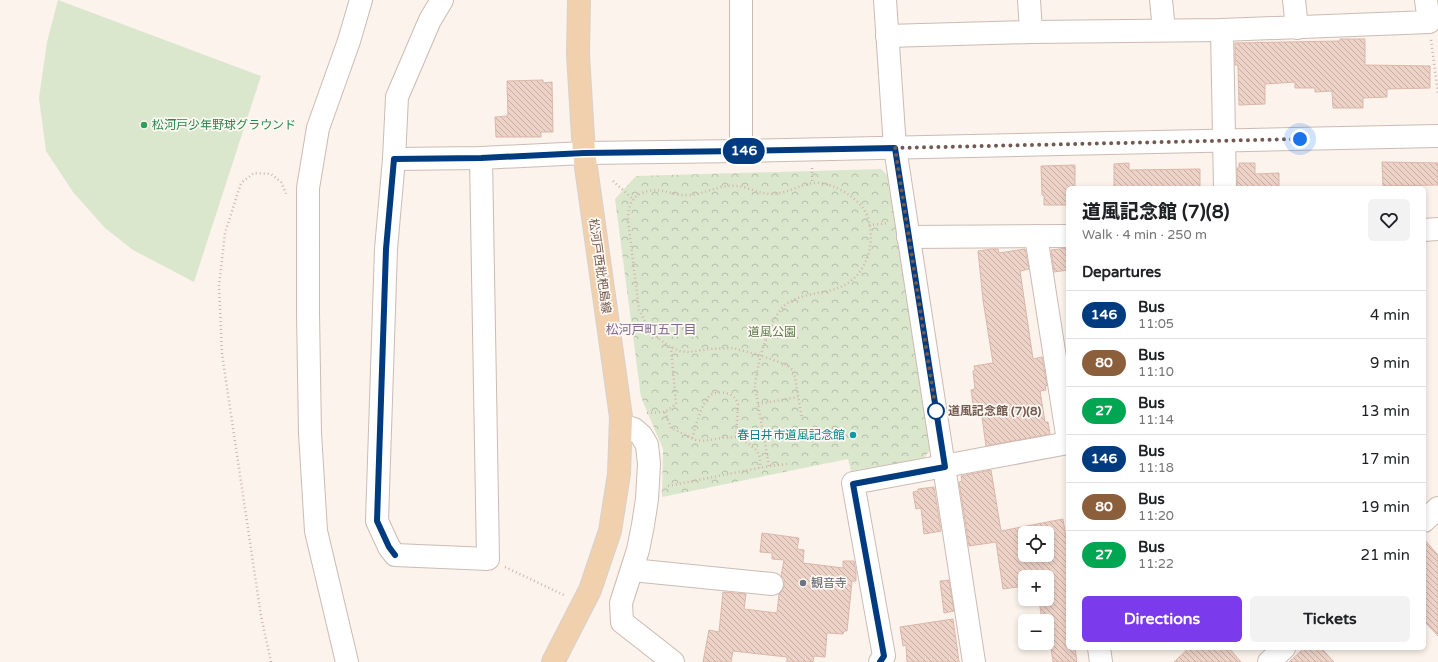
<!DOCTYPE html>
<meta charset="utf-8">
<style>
:root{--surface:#fff;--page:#f2f2f2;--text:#202124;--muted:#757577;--line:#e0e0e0;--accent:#7c3aed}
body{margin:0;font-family:"Varela Round","Noto Sans JP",sans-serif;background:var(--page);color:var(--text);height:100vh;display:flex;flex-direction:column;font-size:15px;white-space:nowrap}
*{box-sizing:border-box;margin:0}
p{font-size:13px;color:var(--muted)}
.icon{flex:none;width:22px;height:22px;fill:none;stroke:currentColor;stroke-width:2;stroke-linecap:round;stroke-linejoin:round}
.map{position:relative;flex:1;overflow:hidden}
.side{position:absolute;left:1066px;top:186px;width:360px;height:464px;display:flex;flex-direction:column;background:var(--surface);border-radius:6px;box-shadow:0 2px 6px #0003}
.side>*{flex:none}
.badge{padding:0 8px;border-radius:13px;font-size:14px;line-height:26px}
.buttons{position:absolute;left:1018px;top:526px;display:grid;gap:8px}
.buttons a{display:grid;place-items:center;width:36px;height:36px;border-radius:6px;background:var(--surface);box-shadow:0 2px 6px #0003;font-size:20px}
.you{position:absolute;width:20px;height:20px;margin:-10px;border:3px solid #fff;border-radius:50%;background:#1a73e8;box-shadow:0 0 0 6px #1a73e833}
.map>.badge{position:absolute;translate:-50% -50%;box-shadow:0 0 0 2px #fff}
h2{padding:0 16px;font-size:15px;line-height:36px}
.round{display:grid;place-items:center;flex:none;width:42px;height:42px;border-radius:6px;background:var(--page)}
.headline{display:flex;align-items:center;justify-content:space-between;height:68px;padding:0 16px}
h1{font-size:19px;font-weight:800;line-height:30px}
.cta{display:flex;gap:8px;margin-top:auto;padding:8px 16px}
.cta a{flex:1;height:46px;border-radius:6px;background:var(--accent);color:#fff;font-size:16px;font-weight:800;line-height:46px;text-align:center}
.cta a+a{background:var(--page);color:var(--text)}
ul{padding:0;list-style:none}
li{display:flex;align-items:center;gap:12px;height:48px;padding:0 16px;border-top:1px solid var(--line)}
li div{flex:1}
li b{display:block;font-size:15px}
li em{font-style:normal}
li .badge{min-width:44px;font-weight:700;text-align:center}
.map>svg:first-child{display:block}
.park{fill:url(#park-crowns)}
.pitch{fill:#dae7cc}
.building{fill:url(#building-back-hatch);stroke:#ddb7a9;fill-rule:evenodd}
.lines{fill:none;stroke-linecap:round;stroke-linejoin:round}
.minor-casing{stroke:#ccbbb3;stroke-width:24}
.major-casing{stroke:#d8d1ce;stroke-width:24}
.path{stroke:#d2b5aa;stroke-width:2.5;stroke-dasharray:1 3;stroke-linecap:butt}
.minor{stroke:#fff;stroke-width:22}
.major{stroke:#f0d0ad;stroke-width:22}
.line-casing{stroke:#fff;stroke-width:9}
.line{stroke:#003b80;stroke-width:6}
.walk{stroke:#735a51;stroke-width:4;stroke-dasharray:0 7.2}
.leisure-dot{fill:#2e9e5b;stroke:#fdf8f2;stroke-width:1.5}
.stop-dot{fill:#fff;stroke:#003b80;stroke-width:2}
.culture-dot{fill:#0f9aa8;stroke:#fdf8f2;stroke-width:1.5}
.worship-dot{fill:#6b7280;stroke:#fdf8f2;stroke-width:1.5}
.labels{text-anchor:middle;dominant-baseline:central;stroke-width:3.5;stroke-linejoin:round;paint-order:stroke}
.leisure-label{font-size:12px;fill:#27864d;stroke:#fdf8f2;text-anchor:start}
.street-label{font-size:12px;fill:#735a51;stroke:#fdf8f2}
.park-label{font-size:12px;fill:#5d784b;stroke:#fdf8f2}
.stop-label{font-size:12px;font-weight:bold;fill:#735a51;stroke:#fdf8f2;text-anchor:start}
.culture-label{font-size:12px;fill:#0d838f;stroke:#fdf8f2;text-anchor:end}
.worship-label{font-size:12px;fill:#5b616d;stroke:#fdf8f2;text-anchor:start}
.neighbourhood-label{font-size:13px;fill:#7e6a8e;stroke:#fdf8f2}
</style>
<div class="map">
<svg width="1438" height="662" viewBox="0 0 1438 662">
<defs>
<pattern id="park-crowns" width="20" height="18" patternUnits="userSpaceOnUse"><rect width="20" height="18" fill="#dae7cc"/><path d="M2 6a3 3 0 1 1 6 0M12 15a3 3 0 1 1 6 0" fill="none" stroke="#b5bea8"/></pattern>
<pattern id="building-back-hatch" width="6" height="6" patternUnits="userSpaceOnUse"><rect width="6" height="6" fill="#edd2c7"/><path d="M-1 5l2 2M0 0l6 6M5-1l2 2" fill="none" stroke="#c4ada4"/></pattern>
</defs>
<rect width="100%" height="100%" fill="#fbf3ec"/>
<path class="park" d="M 881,169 L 889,177 L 931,449 L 924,458 L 851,471 L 848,459 L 662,497 L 663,449 L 641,397 L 615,199 L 636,176 Z"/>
<path class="pitch" d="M 58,0 L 261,76 L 194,282 L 133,250 L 105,228 L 73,192 L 46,151 L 39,98 L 47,42 Z"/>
<g class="building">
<path d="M 1340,39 L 1365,39 L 1365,65 L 1430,66 L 1430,88 L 1387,89 L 1387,97 L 1363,98 L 1363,108 L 1333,108 L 1332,91 L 1315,92 L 1315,88 L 1295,88 L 1295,82 L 1265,84 L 1265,104 L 1239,105 L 1238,65 L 1235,65 L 1235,43 L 1340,41 Z"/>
<path d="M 543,80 L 543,83 L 552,82 L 553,132 L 541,132 L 541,137 L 496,137 L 495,117 L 508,116 L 507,81 Z"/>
<path d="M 1382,162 L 1438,163 L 1438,185 L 1383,186 Z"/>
<path d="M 1129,163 L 1129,170 L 1200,169 L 1200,188 L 1114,188 L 1114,164 Z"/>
<path d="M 1239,163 L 1255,163 L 1255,174 L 1279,173 L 1279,188 L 1237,188 L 1237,168 L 1239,168 Z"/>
<path d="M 1075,165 L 1075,188 L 1068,188 L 1068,205 L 1044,205 L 1044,195 L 1042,195 L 1041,166 Z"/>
<path d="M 1068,248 L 1068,270 L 1054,272 L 1051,250 Z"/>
<path d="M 992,249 L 998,249 L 999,253 L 1025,249 L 1029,269 L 1020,271 L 1033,359 L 1042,357 L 1047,386 L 1045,386 L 1046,390 L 1040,391 L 1045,422 L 1048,422 L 1050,434 L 986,446 L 981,410 L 974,411 L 971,390 L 975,389 L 973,371 L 975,370 L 974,366 L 993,363 L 983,300 L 978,251 Z"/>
<path d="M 991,470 L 1001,531 L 1063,519 L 1066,538 L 1068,538 L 1068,648 L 1075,648 L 1077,662 L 1053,662 L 1046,614 L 1041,614 L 1039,599 L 1047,599 L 1047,577 L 1025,577 L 1025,586 L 1003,589 L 996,542 L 969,546 L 959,482 L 962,481 L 961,476 ZM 1025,533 L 1047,533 L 1047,555 L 1025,555 Z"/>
<path d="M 934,487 L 941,531 L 924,534 L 921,508 L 916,509 L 913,492 L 918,491 L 918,489 Z"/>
<path d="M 762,533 L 799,538 L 797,549 L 804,550 L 803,563 L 843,568 L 843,561 L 854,561 L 856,572 L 856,581 L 852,581 L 847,631 L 844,631 L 843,634 L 827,633 L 825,657 L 814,656 L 813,662 L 787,662 L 787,657 L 733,651 L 731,662 L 703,662 L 709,630 L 719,632 L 723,592 L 746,594 L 744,609 L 777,613 L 779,594 L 782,591 L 784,586 L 784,579 L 781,576 L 784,560 L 772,559 L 772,553 L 760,552 Z"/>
<path d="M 1424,539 L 1438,555 L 1438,636 L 1424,621 Z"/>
<path d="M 949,580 L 954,611 L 944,613 L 940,581 Z"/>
<path d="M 953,619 L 959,662 L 907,662 L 906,645 L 903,646 L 900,627 Z"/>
<path d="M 1189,648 L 1229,648 L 1241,662 L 1174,662 Z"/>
<path d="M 1304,648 L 1321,648 L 1334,662 L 1289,662 Z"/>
</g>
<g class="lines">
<g class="minor-casing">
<g id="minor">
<path d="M 442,0 L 430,20 L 397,97 L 394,159 L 386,249 L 377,521 L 389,547 L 395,555 L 488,559 L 481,158"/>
<path d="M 741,0 L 741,151"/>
<path d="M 885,0 L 895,148 L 974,662"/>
<path d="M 1029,0 L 1031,32"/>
<path d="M 1161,0 L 1164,30"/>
<path d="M 1294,0 L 1297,28"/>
<path d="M 1222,30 L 1225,188"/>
<path d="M 887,36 L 1031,32 L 1222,30 L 1429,22 L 1426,0"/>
<path d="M 394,159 L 481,158 L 584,153 L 741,151 L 1438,136"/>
<path d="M 1424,230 L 1438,229"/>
<path d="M 1036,236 L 1068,441"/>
<path d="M 908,237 L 1068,236"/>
<path d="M 621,425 L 634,429 L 641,435 L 647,445 L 649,464 L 647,499 L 643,525 L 638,550 L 621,603 L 622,622 L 673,662"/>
<path d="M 1424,521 L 1438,508"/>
<path d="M 632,570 L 772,584"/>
<path d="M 1099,648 L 1101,662"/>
<path d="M 347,662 L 316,531 L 310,433 L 308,313 L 308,188 L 318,128 L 349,41 L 361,0"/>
<path d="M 880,662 L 884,656 L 853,483 L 1068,443"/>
<path d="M 1269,662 L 1284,648"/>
</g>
</g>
<g class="major-casing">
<path id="major" d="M 553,662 L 590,590 L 610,531 L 619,474 L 621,417 L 584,153 L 578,55 L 579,0"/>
</g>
<g class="path">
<path d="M 1431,40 L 1438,94"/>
<path d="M 812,168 L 812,183"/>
<path d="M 613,181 L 634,200"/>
<path d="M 869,225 L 888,223"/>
<path d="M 758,404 L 798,397"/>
<path d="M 665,412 L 671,428 L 696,440 L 703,441 L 722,438 L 736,437 L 748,443 L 757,451 L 760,457 L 760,468"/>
<path d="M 647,413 L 665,412 L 676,404 L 671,347"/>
<path d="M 692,438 C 696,427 701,402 711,395 C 715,392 721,392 726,393 C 732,394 737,399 738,405 L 736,437"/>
<path d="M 769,466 L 755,387 C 756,367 769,320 784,306 C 796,294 822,294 838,288 C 867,278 877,242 867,215 C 861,200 837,185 821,183 C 804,181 789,194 772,194 C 759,194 749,187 737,186 C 719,184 706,194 690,195 C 670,197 661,184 640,194 C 630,199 628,210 628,220 L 639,310 L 648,327 L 656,336 L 668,346 L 680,351 L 689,352 L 709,349 L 733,348 L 762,356 L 787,365 L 793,370 L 795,377 L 802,419"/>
<path d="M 668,486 L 769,466 L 787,464"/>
<path d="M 505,567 L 566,596"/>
<path d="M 271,662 L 261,616 L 222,354 L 219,286 L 225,233 L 241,183 L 254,173 L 271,174 L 281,182 L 287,196"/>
</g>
<use href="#minor" class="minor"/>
<use href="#major" class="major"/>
</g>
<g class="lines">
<g class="line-casing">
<path id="line" d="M 395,555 L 389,547 L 377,521 L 386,249 L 394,159 L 481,158 L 584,153 L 742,151 L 895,148 L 945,467 L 853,484 L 884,656 L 880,662"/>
</g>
<use href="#line" class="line"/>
<path class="walk" d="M 936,411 L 895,148 L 1300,139"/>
</g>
<circle class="leisure-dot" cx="144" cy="125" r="4"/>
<circle class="stop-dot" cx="936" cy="411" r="8"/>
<circle class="culture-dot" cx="853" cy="435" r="4"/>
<circle class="worship-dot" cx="803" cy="583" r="4"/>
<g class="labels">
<g class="leisure-label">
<text x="152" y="125">松河戸少年野球グラウンド</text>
</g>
<g class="street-label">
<text transform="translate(600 266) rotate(82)">松河戸西枇杷島線</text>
</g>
<g class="park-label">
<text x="772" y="332">道風公園</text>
</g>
<g class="stop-label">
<text x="948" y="411">道風記念館 (7)(8)</text>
</g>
<g class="culture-label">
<text x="845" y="435">春日井市道風記念館</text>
</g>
<g class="worship-label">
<text x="811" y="583">観音寺</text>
</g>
<g class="neighbourhood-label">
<text x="651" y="330">松河戸町五丁目</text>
</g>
</g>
</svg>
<div class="buttons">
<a><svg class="icon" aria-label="locate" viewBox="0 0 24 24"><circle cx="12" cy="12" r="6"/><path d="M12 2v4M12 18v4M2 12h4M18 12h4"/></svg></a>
<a>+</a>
<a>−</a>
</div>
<div class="you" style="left:1300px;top:139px"></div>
<b class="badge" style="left:744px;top:151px;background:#003b80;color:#fff">146</b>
<section class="side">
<div class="headline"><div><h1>道風記念館 (7)(8)</h1><p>Walk · 4 min · 250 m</p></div><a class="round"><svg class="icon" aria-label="heart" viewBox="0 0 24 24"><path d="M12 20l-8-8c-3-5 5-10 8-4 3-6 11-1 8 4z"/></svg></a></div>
<h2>Departures</h2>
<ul>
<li><span class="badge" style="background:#003b80;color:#fff">146</span><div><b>Bus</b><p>11:05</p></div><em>4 min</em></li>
<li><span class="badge" style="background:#8b5e3c;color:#fff">80</span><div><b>Bus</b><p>11:10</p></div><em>9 min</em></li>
<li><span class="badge" style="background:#00a651;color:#fff">27</span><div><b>Bus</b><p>11:14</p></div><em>13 min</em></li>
<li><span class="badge" style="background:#003b80;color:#fff">146</span><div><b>Bus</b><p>11:18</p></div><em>17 min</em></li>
<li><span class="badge" style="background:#8b5e3c;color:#fff">80</span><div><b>Bus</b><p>11:20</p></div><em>19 min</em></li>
<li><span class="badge" style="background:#00a651;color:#fff">27</span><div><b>Bus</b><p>11:22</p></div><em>21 min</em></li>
</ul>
<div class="cta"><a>Directions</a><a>Tickets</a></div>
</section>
</div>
